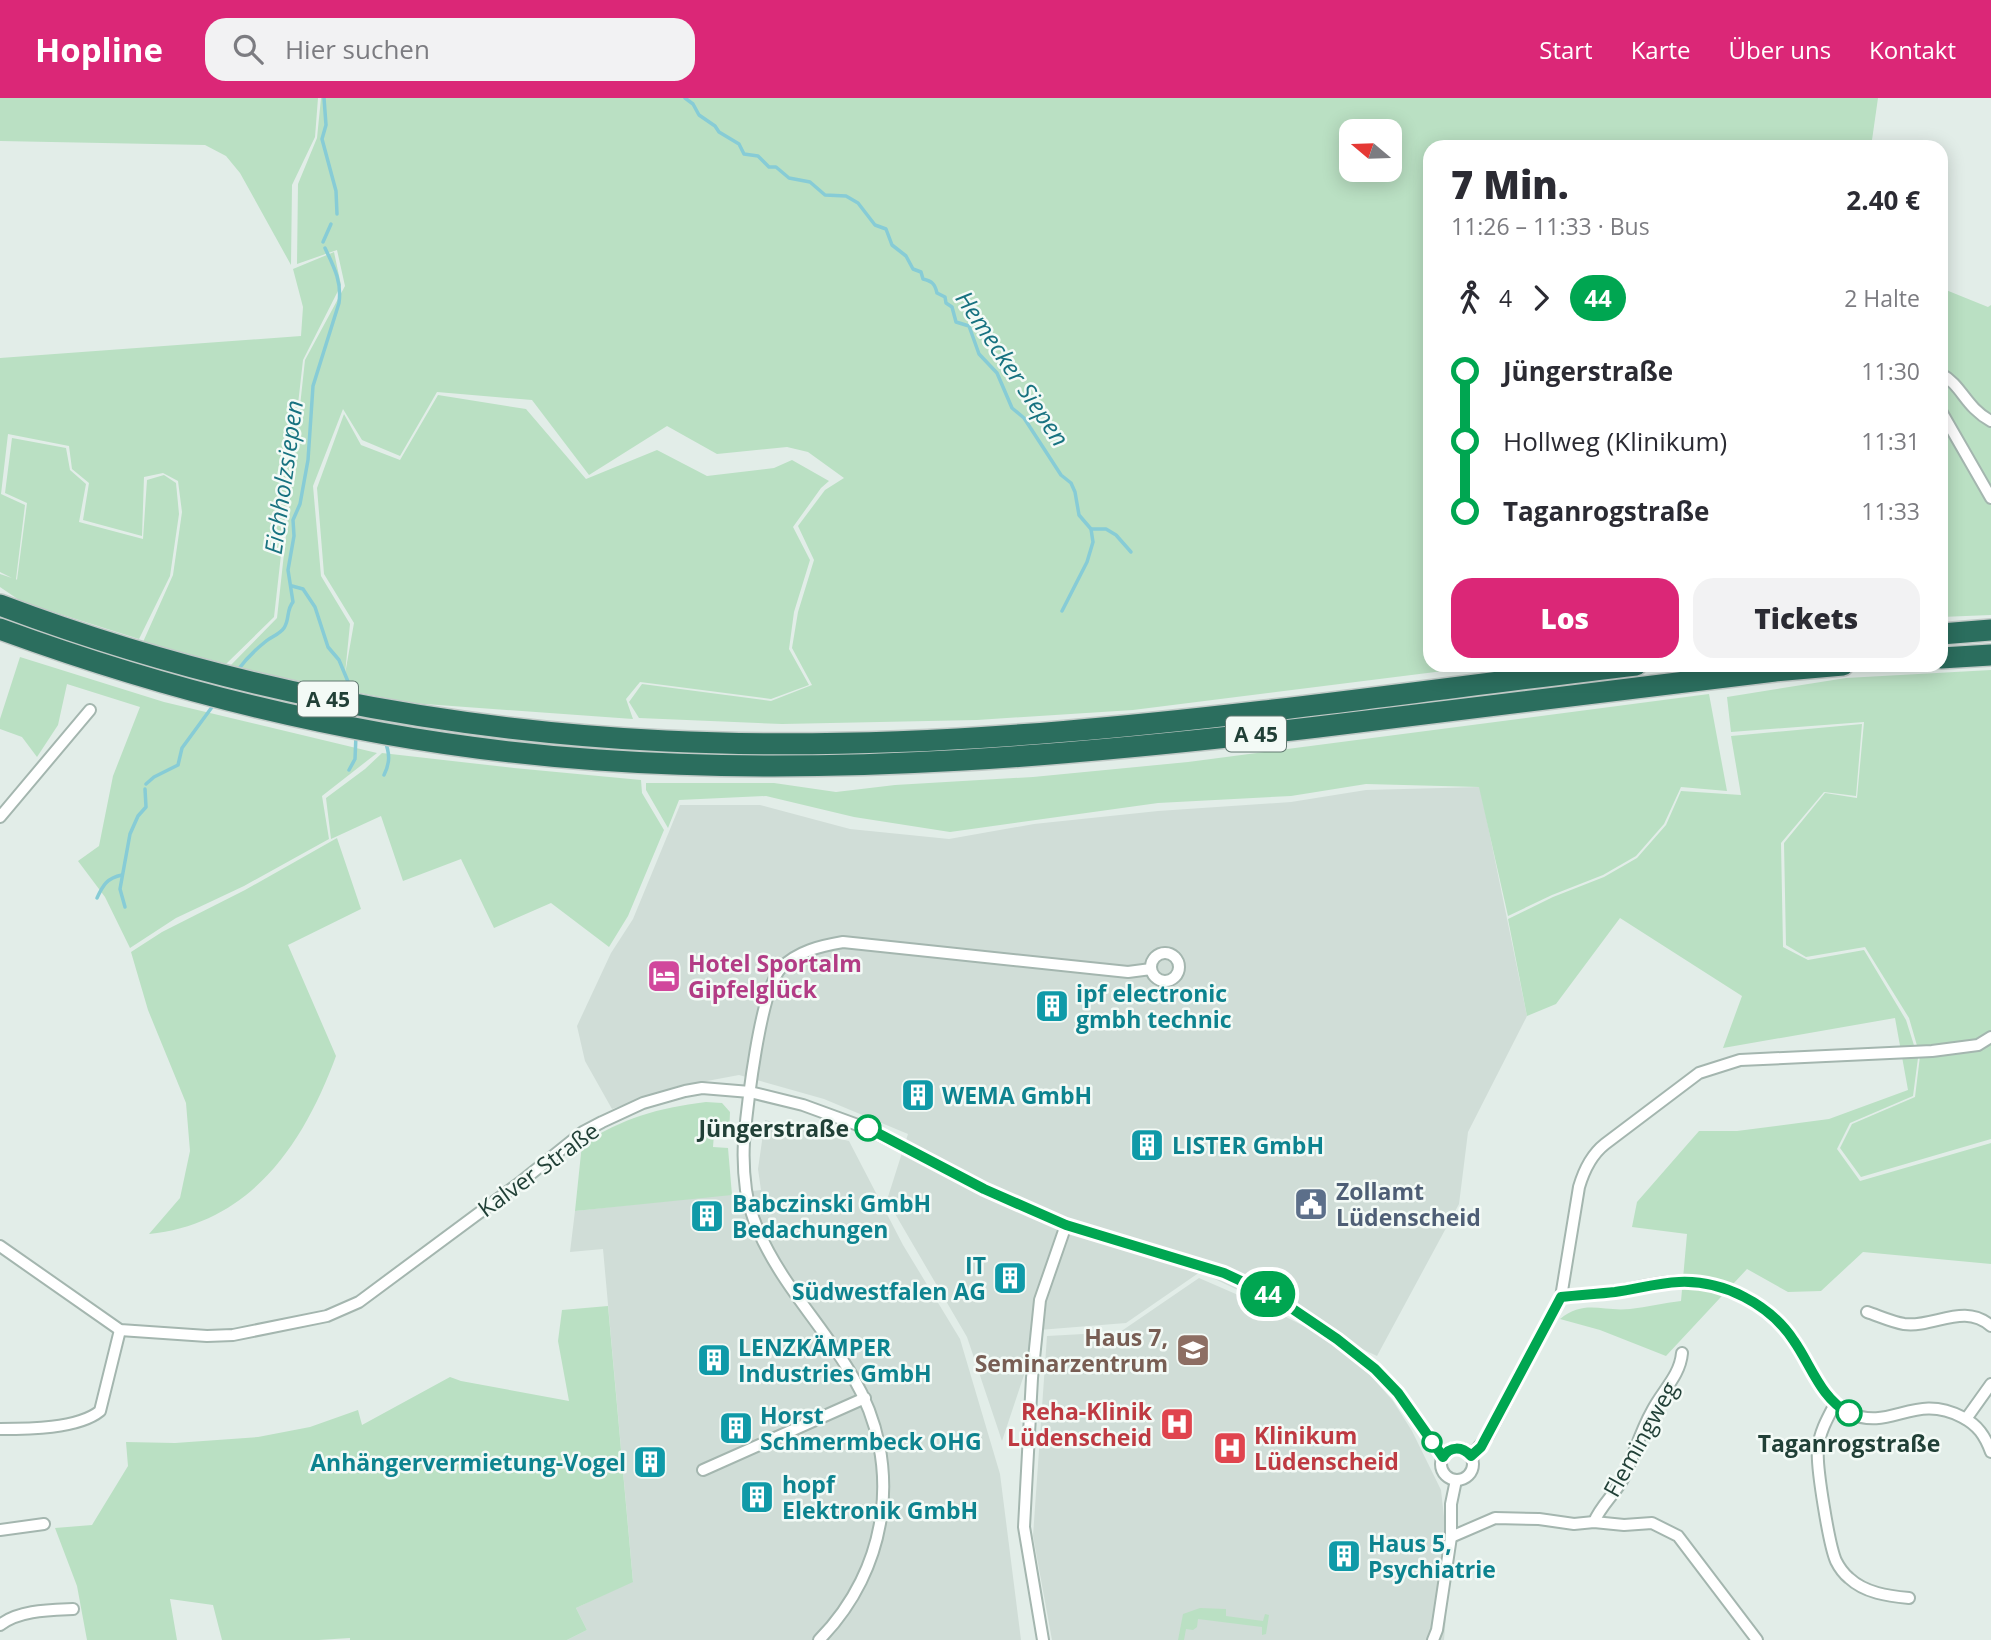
<!DOCTYPE html>
<html lang="de">
<meta charset="utf-8">
<style>
:root{--surface:#fff;--page:#f2f2f3;--text:#2b2b33;--muted:#7c7c81;--accent:#db2777}
body{margin:0;font-family:"Open Sans",sans-serif;background:var(--page);color:var(--text);height:100vh;display:flex;flex-direction:column;font-size:26px;white-space:nowrap}
*{box-sizing:border-box;margin:0}
p{font-size:23px;color:var(--muted)}
.icon{flex:none;width:38px;height:38px;fill:none;stroke:currentColor;stroke-width:2;stroke-linecap:round;stroke-linejoin:round}
.map{position:relative;flex:1;overflow:hidden}
.details{position:absolute;left:1423px;top:42px;width:525px;height:532px;display:flex;flex-direction:column;background:var(--surface);border-radius:21px;box-shadow:0 4px 18px #0003}
.details>*{flex:none}
.badge{padding:0 14px;border-radius:23px;font-size:24px;line-height:46px}
.needle{width:46px;rotate:289deg}
.controls{position:absolute;left:1339px;top:21px;display:grid;gap:14px}
.controls a{display:grid;place-items:center;width:63px;height:63px;border-radius:14px;background:var(--surface);box-shadow:0 4px 18px #0003;font-size:35px}
.map>.badge{position:absolute;translate:-50% -50%;box-shadow:0 0 0 4px #fff}
.legs{display:flex;align-items:center;gap:10px;height:77px;padding:0 28px;font-size:23px}
.legs p{margin-inline-start:auto}
.summary{display:flex;align-items:center;justify-content:space-between;height:119px;padding:0 28px}
h1{font-size:38px;font-weight:800;line-height:52px}
.button{display:flex;gap:14px;margin-top:auto;padding:14px 28px}
.button a{flex:1;height:80px;border-radius:21px;background:var(--accent);color:#fff;font-size:28px;font-weight:800;line-height:80px;text-align:center}
.button a+a{background:var(--page);color:var(--text)}
ul{padding:0 28px;list-style:none}
li{display:flex;align-items:center;gap:24px;height:70px;font-size:26px}
li i{display:grid;place-items:center;width:10px;height:100%;margin:0 9px;background:currentColor}
li i::after{content:'';width:18px;height:18px;margin:-9px;border:5px solid;border-radius:50%;background:var(--surface)}
li p{margin-inline-start:auto}
li:first-child i{background:linear-gradient(#0000 50%,currentColor 0)}
li:last-child i{background:linear-gradient(currentColor 50%,#0000 0)}
header{display:flex;align-items:center;gap:42px;box-sizing:border-box;height:98px;padding:0 35px;background:var(--accent);color:#fff}
header strong{font-size:33px}
nav{display:flex;gap:38px;margin-inline-start:auto;font-size:24px}
.search{width:490px;height:63px;background:var(--page);display:flex;align-items:center;gap:18px;box-sizing:border-box;padding:0 24px;border-radius:21px;color:var(--muted);font-size:26px}
.map>svg:first-child{display:block}
.built{fill:#d0ddd7}
.green{fill:#bae0c3;fill-rule:evenodd}
.lines{fill:none;stroke-linecap:round;stroke-linejoin:round}
.stream{stroke:#87ccd6;stroke-width:3.5}
.minor-casing{stroke:#a4b6af;stroke-width:14}
.motorway-casing{stroke:#c1cac7;stroke-width:24}
.minor{stroke:#fff;stroke-width:10}
.motorway{stroke:#2b6e5e;stroke-width:21}
.line-1-casing{stroke:#fff;stroke-width:16}
.line-1{stroke:#00a651;stroke-width:10}
.stop-1-dot{fill:#fff;stroke:#00a651;stroke-width:3.5}
.labels{text-anchor:middle;dominant-baseline:central;stroke-width:5;stroke-linejoin:round;paint-order:stroke}
.shield{fill:#f3faf6;stroke:#607870;stroke-width:2}
.shield-label{font-size:21px;font-weight:bold;fill:#214037}
.hotel-label{font-size:23px;font-weight:bold;fill:#b23c85;stroke:#f3faf6;text-anchor:start}
.culture-label{font-size:23px;font-weight:bold;fill:#0d838f;stroke:#f3faf6;text-anchor:start}
.stop-label{font-size:23px;font-weight:bold;fill:#214037;stroke:#f3faf6;text-anchor:end}
.street-label{font-size:23px;fill:#214037;stroke:#f3faf6}
.service-label{font-size:23px;font-weight:bold;fill:#4e5e75;stroke:#f3faf6;text-anchor:start}
.education-label{font-size:23px;font-weight:bold;fill:#785e54;stroke:#f3faf6;text-anchor:end}
.health-label{font-size:23px;font-weight:bold;fill:#be3a42;stroke:#f3faf6;text-anchor:end}
.water-label{font-size:24px;font-style:italic;fill:#177280;stroke:#f3faf6}
</style>
<header>
<strong>Hopline</strong>
<div class="search"><svg class="icon" aria-label="search" viewBox="0 0 24 24"><circle cx="10" cy="10" r="6"/><path d="M15 15l6 6"/></svg>Hier suchen</div>
<nav><a>Start</a><a>Karte</a><a>Über uns</a><a>Kontakt</a></nav>
</header>
<div class="map">
<svg width="1991" height="1542" viewBox="0 0 1991 1542">
<rect width="100%" height="100%" fill="#e2ede8"/>
<g class="built">
<path d="M 1480,689 L 1527,918 L 1468,1034 L 1459,1106 L 1377,1258 L 1200,1174 L 1126,1225 L 1039,1232 L 1002,1343 L 967,1239 L 887,1102 L 908,1036 L 824,1001 L 739,977 L 675,989 L 612,1011 L 585,963 L 577,928 L 611,855 L 633,821 L 680,707 L 760,707 L 850,731 L 949,741 L 1034,726 L 1158,713 L 1291,704 L 1366,692 Z"/>
<path d="M 765,1022 L 849,1043 L 903,1147 L 960,1241 L 1000,1376 L 1021,1542 L 567,1542 L 587,1532 L 576,1510 L 633,1483 L 603,1151 L 570,1154 L 575,1113 L 761,1092 L 758,1071 Z"/>
<path d="M 1199,1180 L 1268,1210 L 1324,1238 L 1371,1278 L 1393,1303 L 1412,1333 L 1441,1392 L 1445,1428 L 1437,1489 L 1446,1519 L 1444,1542 L 1052,1542 L 1033,1438 L 1047,1238 L 1120,1234 Z"/>
</g>
<g class="green">
<path d="M 0,0 L 318,0 L 315,39 L 292,87 L 291,167 L 240,75 L 226,58 L 205,47 L 0,43 Z"/>
<path d="M 321,0 L 1878,0 L 1871,49 L 1430,49 L 1430,567 L 1491,567 L 1133,612 L 977,622 L 782,626 L 639,620 L 629,604 L 642,586 L 771,603 L 812,587 L 792,550 L 798,514 L 814,462 L 798,428 L 825,392 L 844,380 L 808,354 L 787,349 L 717,356 L 667,328 L 589,377 L 532,302 L 437,294 L 400,358 L 362,342 L 343,311 L 313,388 L 321,478 L 350,526 L 345,576 L 354,525 L 324,476 L 317,390 L 344,316 L 361,347 L 400,362 L 438,297 L 526,311 L 586,381 L 657,352 L 707,378 L 774,370 L 792,362 L 829,383 L 821,390 L 793,429 L 810,462 L 794,514 L 789,551 L 809,587 L 771,601 L 640,584 L 626,601 L 633,621 L 411,605 L 229,569 L 277,520 L 305,262 L 345,188 L 337,152 L 297,166 L 298,86 L 317,40 ZM 1351,33 L 1390,33 L 1390,72 L 1351,72 Z"/>
<path d="M 334,154 L 341,187 L 303,262 L 274,519 L 226,566 L 143,544 L 173,477 L 182,414 L 178,383 L 163,375 L 144,379 L 142,438 L 83,422 L 89,385 L 72,371 L 69,348 L 8,336 L 1,396 L 25,407 L 16,481 L 17,482 L 27,405 L 5,395 L 12,340 L 66,350 L 70,372 L 86,386 L 79,424 L 143,441 L 147,382 L 164,377 L 176,385 L 179,416 L 170,478 L 139,541 L 22,504 L 0,489 L 0,476 L 12,480 L 0,474 L 0,260 L 301,238 L 303,209 L 293,171 Z"/>
<path d="M 1941,190 L 1988,209 L 1991,207 L 1991,517 L 1941,519 Z"/>
<path d="M 20,559 L 164,604 L 377,655 L 322,698 L 329,741 L 244,788 L 176,820 L 130,850 L 105,799 L 78,763 L 99,748 L 113,678 L 140,609 L 67,586 L 58,627 L 37,659 L 22,639 L 0,631 L 0,621 Z"/>
<path d="M 1991,572 L 1991,1041 L 1861,1079 L 1840,1050 L 1852,1026 L 1915,999 L 1920,958 L 1909,920 L 1865,849 L 1806,859 L 1786,847 L 1784,745 L 1825,695 L 1857,700 L 1864,624 L 1731,634 L 1727,599 L 1846,580 Z"/>
<path d="M 1709,596 L 1727,693 L 1681,689 L 1664,726 L 1636,758 L 1603,777 L 1552,797 L 1508,818 L 1479,689 L 1366,686 L 1291,698 L 1158,705 L 950,734 L 854,719 L 766,698 L 679,702 L 668,730 L 646,692 L 646,685 L 774,685 L 836,694 L 895,687 L 1033,679 L 1188,664 Z"/>
<path d="M 1862,626 L 1856,698 L 1824,694 L 1781,745 L 1783,849 L 1808,862 L 1864,852 L 1906,922 L 1918,960 L 1913,998 L 1850,1025 L 1837,1051 L 1860,1083 L 1991,1045 L 1991,1166 L 1863,1154 L 1821,1193 L 1788,1194 L 1747,1171 L 1666,1258 L 1600,1232 L 1560,1221 C 1585,1201 1602,1214 1630,1211 C 1647,1209 1664,1205 1681,1203 L 1687,1136 L 1632,1129 L 1637,1104 L 1699,1033 L 1737,1033 L 1829,1021 L 1908,992 L 1895,920 L 1723,950 L 1742,898 L 1620,820 L 1556,906 L 1527,918 L 1508,821 L 1553,799 L 1604,779 L 1637,760 L 1666,727 L 1681,693 L 1741,697 L 1731,638 Z"/>
<path d="M 382,655 L 514,670 L 641,682 L 642,695 L 664,732 L 628,818 L 609,849 L 551,805 L 494,830 L 461,761 L 403,783 L 381,718 L 331,741 L 326,700 L 365,671 Z"/>
<path d="M 337,740 L 361,811 L 288,847 L 336,958 C 304,1045 251,1126 149,1136 L 180,1100 L 190,1053 L 186,1005 L 148,912 L 131,854 L 162,834 L 245,792 Z"/>
<path d="M 706,1004 L 722,1005 L 730,1014 L 729,1038 L 714,1036 L 713,1049 L 728,1050 L 732,1097 L 575,1113 L 582,1046 C 624,1020 657,1010 706,1004 Z"/>
<path d="M 608,1208 L 633,1484 L 576,1510 L 587,1532 L 567,1542 L 350,1542 L 350,1540 L 319,1542 L 222,1542 L 213,1507 L 170,1501 L 177,1542 L 87,1542 L 77,1488 L 55,1430 L 92,1427 L 128,1368 L 126,1344 L 175,1345 L 258,1339 L 310,1329 L 358,1312 L 362,1327 L 450,1279 L 461,1283 L 569,1303 L 558,1243 L 562,1212 Z"/>
<path d="M 1200,1510 L 1226,1511 L 1226,1518 L 1263,1523 L 1265,1516 L 1269,1517 L 1266,1536 L 1262,1537 L 1262,1529 L 1198,1521 L 1197,1529 L 1193,1532 L 1186,1531 L 1184,1542 L 1178,1542 L 1183,1516 Z"/>
</g>
<g class="lines">
<g class="stream">
<path d="M 324,0 L 326,27 L 322,41 L 336,93 L 337,116"/>
<path d="M 685,0 L 693,6 L 699,17 L 715,28 L 719,34 L 739,46 L 744,56 L 758,58 L 769,69 L 776,69 L 789,80 L 810,84 L 825,97 L 846,98 L 858,105 L 875,127 L 886,131 L 892,147 L 906,158 L 913,171 L 921,174 L 923,181 C 932,183 935,186 937,195 L 945,199 L 946,205 L 952,209 L 956,224 L 969,228 L 979,256 L 997,275 L 1012,310 L 1024,320 L 1061,377 L 1071,385 L 1075,394 L 1079,417 L 1091,431 L 1093,444 L 1087,464 L 1062,513"/>
<path d="M 323,144 L 331,126"/>
<path d="M 1091,431 L 1106,431 L 1116,437 L 1131,454"/>
<path d="M 292,488 L 303,491 L 315,509 L 328,549 L 339,562 L 354,598"/>
<path d="M 237,573 C 245,562 255,552 265,544 C 271,539 280,536 284,530 C 290,521 286,512 293,504 L 288,472 L 294,438 L 293,422 L 300,406 L 308,362 L 313,288 L 339,205 C 342,184 334,169 325,150"/>
<path d="M 349,672 L 355,661 L 356,637"/>
<path d="M 384,677 C 390,665 390,656 385,643"/>
<path d="M 146,686 L 154,679 L 178,667 L 182,650 L 215,605"/>
<path d="M 97,800 C 103,787 107,780 122,777"/>
<path d="M 125,809 L 120,791 L 130,736 L 138,718 L 146,709 L 145,691"/>
</g>
<g class="minor-casing">
<g id="minor">
<path d="M 1941,276 C 1962,287 1965,309 1991,323"/>
<path d="M 1941,313 L 1991,400"/>
<path d="M 0,719 L 90,612"/>
<circle cx="1165" cy="869" r="14"/>
<path d="M 0,1148 L 120,1232 L 207,1238 L 233,1237 L 327,1218 L 359,1204 L 522,1083 L 583,1034 L 602,1024 L 643,1005 L 685,993 L 702,990 L 750,994 L 803,1007 L 866,1030 L 984,1091 L 1066,1127 L 1224,1175 L 1275,1199 L 1337,1241 L 1375,1271 L 1398,1295 L 1443,1359"/>
<path d="M 1561,1199 C 1581,1196 1600,1196 1619,1193 C 1640,1189 1661,1183 1683,1183 C 1726,1184 1771,1207 1795,1244 C 1811,1268 1822,1302 1849,1315 C 1891,1334 1914,1294 1962,1319 C 1978,1327 1985,1338 1991,1354"/>
<path d="M 1867,1214 C 1879,1218 1892,1224 1904,1226 C 1934,1230 1964,1204 1991,1228"/>
<path d="M 1835,1306 C 1828,1319 1819,1335 1818,1351 C 1816,1368 1829,1447 1836,1463 C 1839,1469 1843,1475 1849,1480 C 1865,1495 1888,1498 1909,1500"/>
<path d="M 1966,1321 L 1991,1286"/>
<path d="M 0,1331 C 27,1331 78,1331 100,1313 L 120,1232"/>
<circle cx="1457" cy="1366" r="16"/>
<path d="M 1471,1358 L 1488,1338 L 1561,1199 L 1579,1089 C 1584,1072 1591,1057 1605,1046 L 1699,975 L 1740,962 L 1932,953 L 1978,947 L 1991,939"/>
<path d="M 703,1372 L 865,1300"/>
<path d="M 1594,1424 C 1601,1407 1616,1395 1624,1379 C 1634,1357 1640,1334 1652,1313 C 1662,1293 1680,1278 1682,1255"/>
<path d="M 0,1432 L 44,1426"/>
<path d="M 1451,1439 L 1495,1420 L 1539,1421 L 1574,1426 L 1594,1424 L 1624,1427 L 1652,1425 L 1678,1438 L 1757,1542"/>
<path d="M 0,1527 C 19,1512 50,1512 73,1511"/>
<path d="M 819,1542 C 889,1471 904,1366 853,1279 C 824,1229 781,1186 758,1132 C 753,1120 748,1106 746,1092 C 744,1077 743,1060 744,1044 C 747,1010 760,892 781,870 C 798,853 820,848 843,844 L 1128,874 L 1151,871"/>
<path d="M 1043,1542 L 1024,1429 L 1027,1373 L 1032,1280 L 1040,1202 L 1066,1127"/>
<path d="M 1433,1542 L 1437,1532 L 1451,1439 L 1451,1406 L 1456,1382"/>
</g>
</g>
<g class="motorway-casing">
<g id="motorway">
<path d="M 0,507 C 212,587 439,632 666,643 C 991,659 1315,605 1636,567"/>
<path d="M 0,531 C 191,601 394,648 598,662 C 838,679 1079,657 1318,629 C 1470,611 1622,592 1775,573 L 1843,567"/>
<path d="M 1941,536 L 1991,532"/>
<path d="M 1941,560 L 1991,557"/>
</g>
</g>
<use href="#minor" class="minor"/>
<use href="#motorway" class="motorway"/>
</g>
<g class="lines">
<g class="line-1-casing">
<path id="line-1" d="M 868,1030 L 984,1091 L 1066,1127 L 1224,1175 L 1275,1199 L 1337,1241 L 1375,1271 L 1398,1295 L 1443,1359 C 1450,1348 1462,1348 1471,1358 L 1481,1349 L 1561,1199 C 1579,1197 1597,1196 1615,1194 C 1637,1191 1657,1185 1679,1184 C 1723,1182 1770,1206 1794,1243 C 1811,1267 1821,1301 1849,1315"/>
</g>
<use href="#line-1" class="line-1"/>
</g>
<defs>
<g id="hotel-square" transform="scale(1.75)"><rect x="-9" y="-9" width="18" height="18" rx="4" fill="#d1479c" stroke="#f3faf6"/><path d="M-6-4.5h1.5V1H6V5H4.5V3h-9V5H-6ZM-4 0a1.8 1.8 0 1 1 3.6 0ZM.5 0V-2.5h3Q6-2.5 6 0Z" fill="#fff"/></g>
<g id="building-square" transform="scale(1.75)"><rect x="-9" y="-9" width="18" height="18" rx="4" fill="#0f9aa8" stroke="#f3faf6"/><path d="M-4-6H4V6H1V3H-1V6H-4ZM-2.5-4.3h1.7v1.8h-1.7ZM.8-4.3h1.7v1.8H.8ZM-2.5-1h1.7V.8h-1.7ZM.8-1h1.7V.8H.8Z" fill="#fff"/></g>
<g id="civic-square" transform="scale(1.75)"><rect x="-9" y="-9" width="18" height="18" rx="4" fill="#5c6f8a" stroke="#f3faf6"/><path d="M-.6-6.5H3V-4.5H.6V-3L4-1V1h2V6H-6V1h2V-1L-.6-3ZM-1.2 2.5V6h2.4V2.5Z" fill="#fff"/></g>
<g id="school-square" transform="scale(1.75)"><rect x="-9" y="-9" width="18" height="18" rx="4" fill="#8d6e63" stroke="#f3faf6"/><path d="M0-5L7-2L0 1L-7-2ZM-4 1L0 2.5L4 1V4Q0 6-4 4Z" fill="#fff"/></g>
<g id="hospital-square" transform="scale(1.75)"><rect x="-9" y="-9" width="18" height="18" rx="4" fill="#e0444e" stroke="#f3faf6"/><path d="M-5-5h3v3.5h4V-5h3V5h-3V1.5h-4V5h-3Z" fill="#fff"/></g>
</defs>
<g fill-rule="evenodd">
<use href="#hotel-square" x="664" y="878"/>
<use href="#building-square" x="1052" y="908"/>
<use href="#building-square" x="918" y="997"/>
<use href="#building-square" x="1147" y="1047"/>
<use href="#civic-square" x="1311" y="1106"/>
<use href="#building-square" x="707" y="1118"/>
<use href="#building-square" x="1010" y="1180"/>
<use href="#school-square" x="1193" y="1252"/>
<use href="#building-square" x="714" y="1262"/>
<use href="#hospital-square" x="1177" y="1326"/>
<use href="#building-square" x="736" y="1330"/>
<use href="#hospital-square" x="1230" y="1350"/>
<use href="#building-square" x="650" y="1364"/>
<use href="#building-square" x="757" y="1399"/>
<use href="#building-square" x="1344" y="1458"/>
</g>
<g class="stop-1-dot">
<circle cx="868" cy="1030" r="12"/>
<circle cx="1849" cy="1315" r="12"/>
<circle cx="1432" cy="1344" r="9"/>
</g>
<g class="labels">
<g class="shield">
<rect x="298" y="583.5" width="60" height="35" rx="5"/>
<rect x="1226" y="618.5" width="60" height="35" rx="5"/>
</g>
<g class="shield-label">
<text x="328" y="601">A 45</text>
<text x="1256" y="636">A 45</text>
</g>
<g class="hotel-label">
<text x="688" y="865">Hotel Sportalm<tspan x="688" dy="26">Gipfelglück</tspan></text>
</g>
<g class="culture-label">
<text x="1076" y="895">ipf electronic<tspan x="1076" dy="26">gmbh technic</tspan></text>
<text x="942" y="997">WEMA GmbH</text>
<text x="1172" y="1047">LISTER GmbH</text>
<text x="732" y="1105">Babczinski GmbH<tspan x="732" dy="26">Bedachungen</tspan></text>
<text x="986" y="1167" text-anchor="end">IT<tspan x="986" dy="26">Südwestfalen AG</tspan></text>
<text x="738" y="1249">LENZKÄMPER<tspan x="738" dy="26">Industries GmbH</tspan></text>
<text x="760" y="1317">Horst<tspan x="760" dy="26">Schmermbeck OHG</tspan></text>
<text x="626" y="1364" text-anchor="end">Anhängervermietung-Vogel</text>
<text x="782" y="1386">hopf<tspan x="782" dy="26">Elektronik GmbH</tspan></text>
<text x="1368" y="1445">Haus 5,<tspan x="1368" dy="26">Psychiatrie</tspan></text>
</g>
<g class="stop-label">
<text x="849" y="1030">Jüngerstraße</text>
<text x="1849" y="1345" text-anchor="middle">Taganrogstraße</text>
</g>
<g class="street-label">
<text transform="translate(538 1071) rotate(-36)">Kalver Straße</text>
<text transform="translate(1640 1341) rotate(-61)">Flemingweg</text>
</g>
<g class="service-label">
<text x="1336" y="1093">Zollamt<tspan x="1336" dy="26">Lüdenscheid</tspan></text>
</g>
<g class="education-label">
<text x="1168" y="1239">Haus 7,<tspan x="1168" dy="26">Seminarzentrum</tspan></text>
</g>
<g class="health-label">
<text x="1152" y="1313">Reha-Klinik<tspan x="1152" dy="26">Lüdenscheid</tspan></text>
<text x="1254" y="1337" text-anchor="start">Klinikum<tspan x="1254" dy="26">Lüdenscheid</tspan></text>
</g>
<g class="water-label">
<text transform="translate(1013 270) rotate(56)">Hemecker Siepen</text>
<text transform="translate(283 379) rotate(-82)">Eichholzsiepen</text>
</g>
</g>
</svg>
<div class="controls">
<a><svg class="needle" viewBox="-14 -14 28 28"><path d="M0-13l5 13h-10z" fill="#e53935"/><path d="M0 13l5-13h-10z" fill="#7c7c81"/></svg></a>
</div>
<b class="badge" style="left:1268px;top:1196px;background:#00a651;color:#fff">44</b>
<section class="details">
<div class="summary"><div><h1>7 Min.</h1><p>11:26 – 11:33 · Bus</p></div><b>2.40 €</b></div>
<div class="legs"><svg class="icon" aria-label="walk" viewBox="0 0 24 24"><circle cx="13" cy="4" r="2"/><path d="M13 8l-2 6 4 7M11 14l-3 7M7 12l3-4h3l4 4"/></svg>4<svg class="icon" aria-label="forward" viewBox="0 0 24 24"><path d="M9 5l7 7-7 7"/></svg><b class="badge" style="background:#00a651;color:#fff">44</b><p>2 Halte</p></div>
<ul>
<li><i style="color:#00a651"></i><b>Jüngerstraße</b><p>11:30</p></li>
<li><i style="color:#00a651"></i><span>Hollweg (Klinikum)</span><p>11:31</p></li>
<li><i style="color:#00a651"></i><b>Taganrogstraße</b><p>11:33</p></li>
</ul>
<div class="button"><a>Los</a><a>Tickets</a></div>
</section>
</div>
